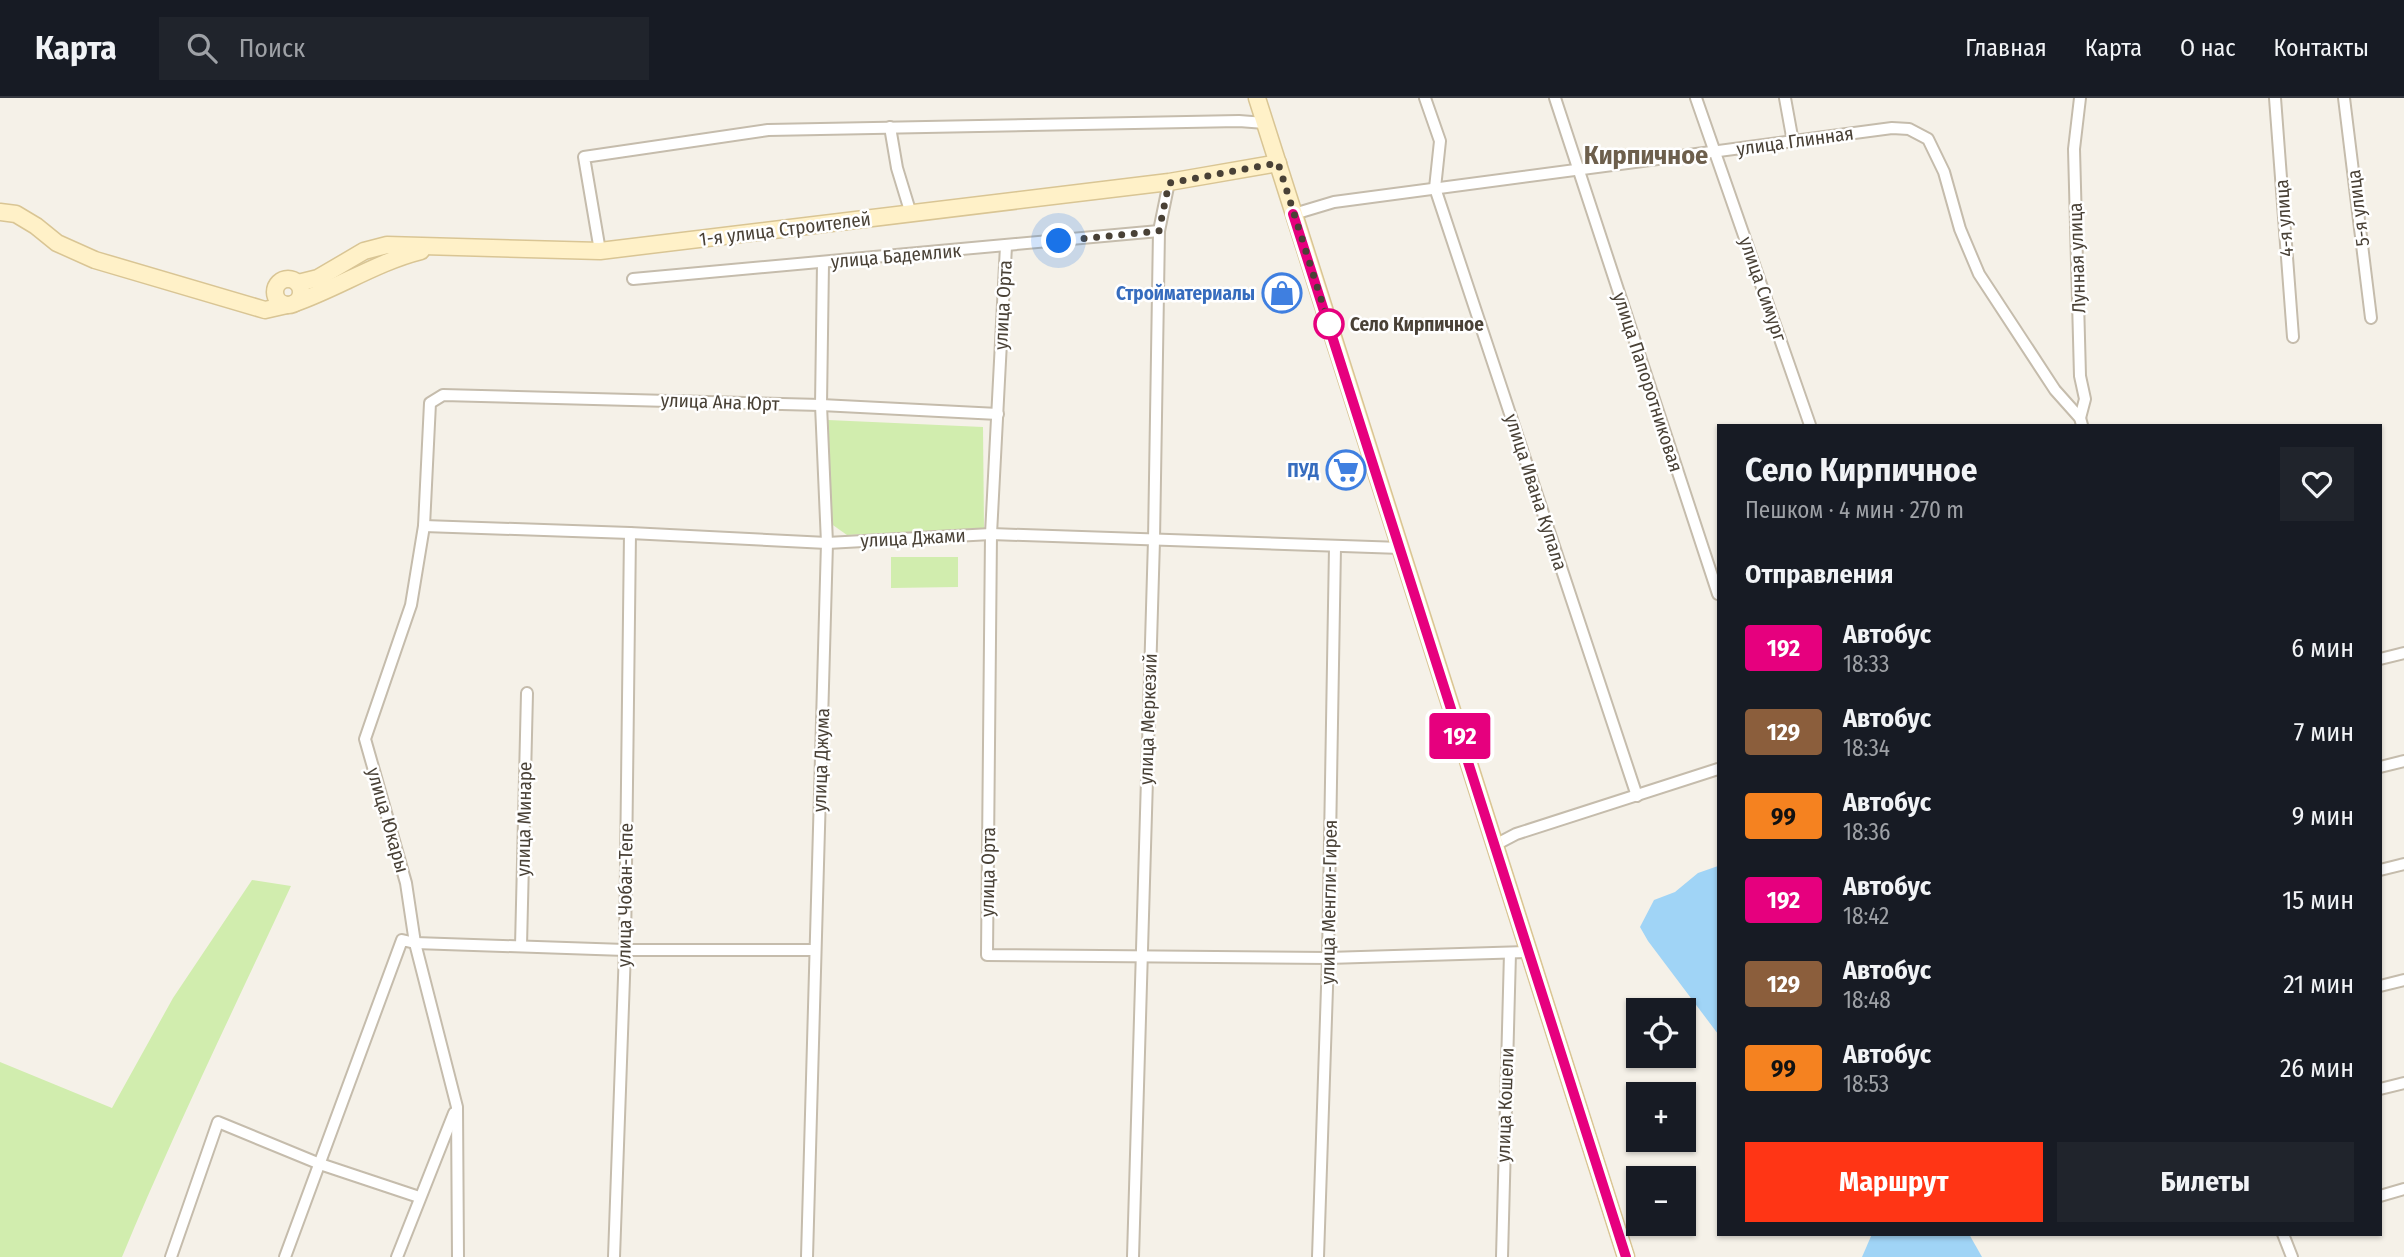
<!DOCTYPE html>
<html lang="ru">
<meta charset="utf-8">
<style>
:root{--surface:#171b24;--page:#20242c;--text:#f1f3f6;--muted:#9ea1a6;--line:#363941;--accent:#ff3515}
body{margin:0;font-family:"Fira Sans Condensed",sans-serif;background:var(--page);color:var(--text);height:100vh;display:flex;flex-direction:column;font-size:26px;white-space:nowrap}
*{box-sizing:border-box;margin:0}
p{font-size:23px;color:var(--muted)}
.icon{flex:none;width:38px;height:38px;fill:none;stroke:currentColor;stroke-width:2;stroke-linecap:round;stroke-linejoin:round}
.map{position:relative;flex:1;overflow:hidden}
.details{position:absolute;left:1717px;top:326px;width:665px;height:812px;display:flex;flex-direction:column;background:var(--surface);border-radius:0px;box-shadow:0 2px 5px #0004}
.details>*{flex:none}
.badge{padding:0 14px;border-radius:5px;font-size:24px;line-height:46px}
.buttons{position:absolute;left:1626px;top:900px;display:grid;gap:14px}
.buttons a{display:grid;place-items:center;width:70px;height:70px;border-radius:0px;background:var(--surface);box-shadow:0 2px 5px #0004;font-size:35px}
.you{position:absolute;width:35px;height:35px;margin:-18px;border:5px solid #fff;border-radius:50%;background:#1a73e8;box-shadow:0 0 0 10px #1a73e833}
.map>.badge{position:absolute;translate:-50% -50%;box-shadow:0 0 0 4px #fff}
h2{padding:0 28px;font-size:26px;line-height:63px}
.round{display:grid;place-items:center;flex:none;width:74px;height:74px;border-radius:0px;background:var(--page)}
.headline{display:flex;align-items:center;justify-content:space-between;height:119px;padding:0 28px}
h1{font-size:33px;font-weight:700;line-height:52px}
.primary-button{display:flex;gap:14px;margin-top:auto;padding:14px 28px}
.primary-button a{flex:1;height:80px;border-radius:0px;background:var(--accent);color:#fff;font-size:28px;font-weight:700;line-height:80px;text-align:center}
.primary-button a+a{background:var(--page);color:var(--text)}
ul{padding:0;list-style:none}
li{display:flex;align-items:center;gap:21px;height:84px;padding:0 28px}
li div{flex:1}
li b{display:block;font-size:26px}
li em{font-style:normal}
li .badge{min-width:77px;font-weight:700;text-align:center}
header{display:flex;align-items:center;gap:42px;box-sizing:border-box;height:98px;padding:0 35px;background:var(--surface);border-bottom:2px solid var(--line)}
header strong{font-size:33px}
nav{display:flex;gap:38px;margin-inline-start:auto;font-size:24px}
.search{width:490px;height:63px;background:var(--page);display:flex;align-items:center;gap:18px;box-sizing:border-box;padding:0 24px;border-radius:0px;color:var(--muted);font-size:26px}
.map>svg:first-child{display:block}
.green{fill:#d1edae}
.water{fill:#a0d4f6}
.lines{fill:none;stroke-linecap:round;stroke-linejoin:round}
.street-casing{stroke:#c5bcac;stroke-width:14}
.secondary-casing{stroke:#d9c594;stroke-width:19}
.street{stroke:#fff;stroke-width:10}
.secondary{stroke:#fff1c8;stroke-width:16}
.line-casing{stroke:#fff;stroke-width:16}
.line{stroke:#e6007e;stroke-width:10}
.walk{stroke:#494136;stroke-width:7;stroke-dasharray:0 12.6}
.stop-dot{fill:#fff;stroke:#e6007e;stroke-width:3.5}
.labels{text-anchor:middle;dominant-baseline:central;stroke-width:5;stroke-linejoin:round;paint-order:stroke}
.street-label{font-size:19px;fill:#494136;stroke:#fff}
.shop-label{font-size:19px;font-weight:bold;fill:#366cbe;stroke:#fff;text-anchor:end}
.stop-label{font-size:19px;font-weight:bold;fill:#494136;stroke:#fff;text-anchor:start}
.district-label{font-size:26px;font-weight:bold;fill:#6d5f4c;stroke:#fff}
</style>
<header>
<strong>Карта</strong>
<div class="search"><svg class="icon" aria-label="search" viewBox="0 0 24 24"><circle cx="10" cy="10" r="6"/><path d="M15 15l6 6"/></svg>Поиск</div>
<nav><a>Главная</a><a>Карта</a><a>О нас</a><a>Контакты</a></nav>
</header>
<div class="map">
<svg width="2404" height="1159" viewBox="0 0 2404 1159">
<rect width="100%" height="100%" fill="#f5f1e8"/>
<g class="green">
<path d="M 828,322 L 983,329 L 984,430 L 847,437 L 830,425 Z"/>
<path d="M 891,459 L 958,459 L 958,489 L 891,490 Z"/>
<path d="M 252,782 L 291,788 C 234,911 174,1033 122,1159 L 0,1159 L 0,964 L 112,1010 L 173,900 Z"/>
</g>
<g class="water">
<path d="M 1718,768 L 1718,936 L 1648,843 L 1640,829 L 1654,802 L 1675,794 L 1698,775 Z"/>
<path d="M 1872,1136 L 1969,1136 L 1982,1159 L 1862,1159 Z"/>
</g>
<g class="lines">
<g class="street-casing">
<g id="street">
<path d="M 1425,0 L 1440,43 L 1435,90 L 1637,698"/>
<path d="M 1555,0 L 1718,496"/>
<path d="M 1696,0 L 1810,327"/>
<path d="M 1785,0 L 1793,44"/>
<path d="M 2080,0 L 2074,51 L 2080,278 L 2085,301 L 2080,320"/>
<path d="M 2275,0 L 2293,239"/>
<path d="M 2344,0 L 2371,220"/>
<path d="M 890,29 L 897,70 L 911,116"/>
<path d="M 1294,116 L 1334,104 L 1892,30 L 1909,31 L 1928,41 L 1944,74 L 1960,131 L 1979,176 L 2055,292 L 2080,320 L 2082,327"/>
<path d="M 1006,148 L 991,436 L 987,857 L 1328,860 L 1530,854"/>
<path d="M 600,153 L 584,59 L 768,32 L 1239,23 L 1265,25"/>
<path d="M 633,181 L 1159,133"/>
<path d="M 424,428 L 630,435 L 827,445 L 991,436 L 1401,450"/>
<path d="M 2380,561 L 2404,555"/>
<path d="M 2380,669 L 2404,663"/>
<path d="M 1495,747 L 1516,736 L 1718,671"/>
<path d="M 2380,772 L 2404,766"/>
<path d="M 521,848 L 527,595"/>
<path d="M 2380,888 L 2404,882"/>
<path d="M 2380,991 L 2404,985"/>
<path d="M 2380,1098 L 2404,1091"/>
<path d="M 2283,1136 L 2292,1159"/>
<path d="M 171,1159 L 218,1024 L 320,1066 L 419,1099"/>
<path d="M 285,1159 L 402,842 L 415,845 L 625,852 L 815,852"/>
<path d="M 397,1159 L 454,1015"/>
<path d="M 458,1159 L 457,1009 L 415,845 L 406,785 L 365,641 L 411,507 L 424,428 L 430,305 L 443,297 L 821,307 L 998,316"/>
<path d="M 614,1159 L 625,852 L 630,435"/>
<path d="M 807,1159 L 827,445 L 821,307 L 823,165"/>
<path d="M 1133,1159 L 1154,442 L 1159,133 L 1169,84"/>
<path d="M 1318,1159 L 1328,860 L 1335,449"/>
<path d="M 1502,1159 L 1510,855"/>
</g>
</g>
<g class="secondary-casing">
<g id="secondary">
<path d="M 1257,0 L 1626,1159"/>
<path d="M 0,114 L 16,116 L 36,128 L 57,145 L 95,162 L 265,212 L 287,207"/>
<circle cx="288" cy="194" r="13"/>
<path d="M 298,185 L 318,180 L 364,153 L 387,147 L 600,153 L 1169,84 L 1278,65"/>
<path d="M 295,205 C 338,190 377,164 421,153"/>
</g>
</g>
<use href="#street" class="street"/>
<use href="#secondary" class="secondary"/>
</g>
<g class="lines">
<g class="line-casing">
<path id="line" d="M 1293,116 L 1626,1159"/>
</g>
<use href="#line" class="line"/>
<path class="walk" d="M 1059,143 L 1159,133 L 1169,85 L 1278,65 L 1329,226"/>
</g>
<defs>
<g id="shop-ring" transform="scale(2.0125)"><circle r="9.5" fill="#fff" stroke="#3f7fe0" stroke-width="1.5"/><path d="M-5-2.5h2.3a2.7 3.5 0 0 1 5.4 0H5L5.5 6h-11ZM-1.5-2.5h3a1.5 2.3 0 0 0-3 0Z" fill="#3f7fe0"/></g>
<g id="supermarket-ring" transform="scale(2.0125)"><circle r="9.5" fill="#fff" stroke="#3f7fe0" stroke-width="1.5"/><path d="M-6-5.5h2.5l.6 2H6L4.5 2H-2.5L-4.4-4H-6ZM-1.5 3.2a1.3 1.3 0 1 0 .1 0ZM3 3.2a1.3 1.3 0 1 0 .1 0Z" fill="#3f7fe0"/></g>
</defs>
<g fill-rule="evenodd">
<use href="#shop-ring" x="1282" y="195"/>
<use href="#supermarket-ring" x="1346" y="372"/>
</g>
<circle class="stop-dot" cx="1329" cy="226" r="14"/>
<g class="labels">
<g class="street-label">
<text transform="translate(1795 43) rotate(-8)">улица Глинная</text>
<text transform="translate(2358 110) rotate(-97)">5-я улица</text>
<text transform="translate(2284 120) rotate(-94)">4-я улица</text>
<text transform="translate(785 131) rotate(-7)">1-я улица Строителей</text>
<text transform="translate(896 158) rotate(-5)">улица Бадемлик</text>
<text transform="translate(2077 160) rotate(-92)">Лунная улица</text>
<text transform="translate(1763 191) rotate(71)">улица Симург</text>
<text transform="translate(1003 207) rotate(-87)">улица Орта</text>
<text transform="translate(1648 284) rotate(72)">улица Папоротниковая</text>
<text transform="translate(720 304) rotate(2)">улица Ана Юрт</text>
<text transform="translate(1536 394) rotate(72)">улица Ивана Купала</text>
<text transform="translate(913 440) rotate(-3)">улица Джами</text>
<text transform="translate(1148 621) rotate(-88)">улица Меркезий</text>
<text transform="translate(821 662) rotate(-88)">улица Джума</text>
<text transform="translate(524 721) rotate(-89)">улица Минаре</text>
<text transform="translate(388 722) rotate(74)">улица Юкары</text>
<text transform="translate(988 774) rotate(-89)">улица Орта</text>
<text transform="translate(625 797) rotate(-89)">улица Чобан-Тепе</text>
<text transform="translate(1329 804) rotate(-89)">улица Менгли-Гирея</text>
<text transform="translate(1505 1007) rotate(-88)">улица Кошели</text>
</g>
<g class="shop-label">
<text x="1255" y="195">Стройматериалы</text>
<text x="1319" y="372">ПУД</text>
</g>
<g class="stop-label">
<text x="1350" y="226">Село Кирпичное</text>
</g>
<g class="district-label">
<text x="1646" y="57">Кирпичное</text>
</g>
</g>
</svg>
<div class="buttons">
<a><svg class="icon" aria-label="locate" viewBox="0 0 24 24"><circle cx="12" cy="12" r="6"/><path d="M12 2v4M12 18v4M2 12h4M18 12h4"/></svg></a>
<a>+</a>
<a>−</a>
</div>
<div class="you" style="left:1059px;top:143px"></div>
<b class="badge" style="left:1460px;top:638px;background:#e6007e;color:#fff">192</b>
<section class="details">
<div class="headline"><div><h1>Село Кирпичное</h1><p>Пешком · 4 мин · 270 m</p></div><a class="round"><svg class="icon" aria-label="heart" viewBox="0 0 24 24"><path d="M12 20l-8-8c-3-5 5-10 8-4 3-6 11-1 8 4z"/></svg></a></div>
<h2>Отправления</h2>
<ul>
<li><span class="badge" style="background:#e6007e;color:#fff">192</span><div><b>Автобус</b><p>18:33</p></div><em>6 мин</em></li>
<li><span class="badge" style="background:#8b5e3c;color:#fff">129</span><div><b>Автобус</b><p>18:34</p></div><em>7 мин</em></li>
<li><span class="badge" style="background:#f58220;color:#111">99</span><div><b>Автобус</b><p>18:36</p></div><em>9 мин</em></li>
<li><span class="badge" style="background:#e6007e;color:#fff">192</span><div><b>Автобус</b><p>18:42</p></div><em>15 мин</em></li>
<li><span class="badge" style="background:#8b5e3c;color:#fff">129</span><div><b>Автобус</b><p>18:48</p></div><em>21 мин</em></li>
<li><span class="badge" style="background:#f58220;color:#111">99</span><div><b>Автобус</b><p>18:53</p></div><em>26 мин</em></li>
</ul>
<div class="primary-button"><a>Маршрут</a><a>Билеты</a></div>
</section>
</div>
